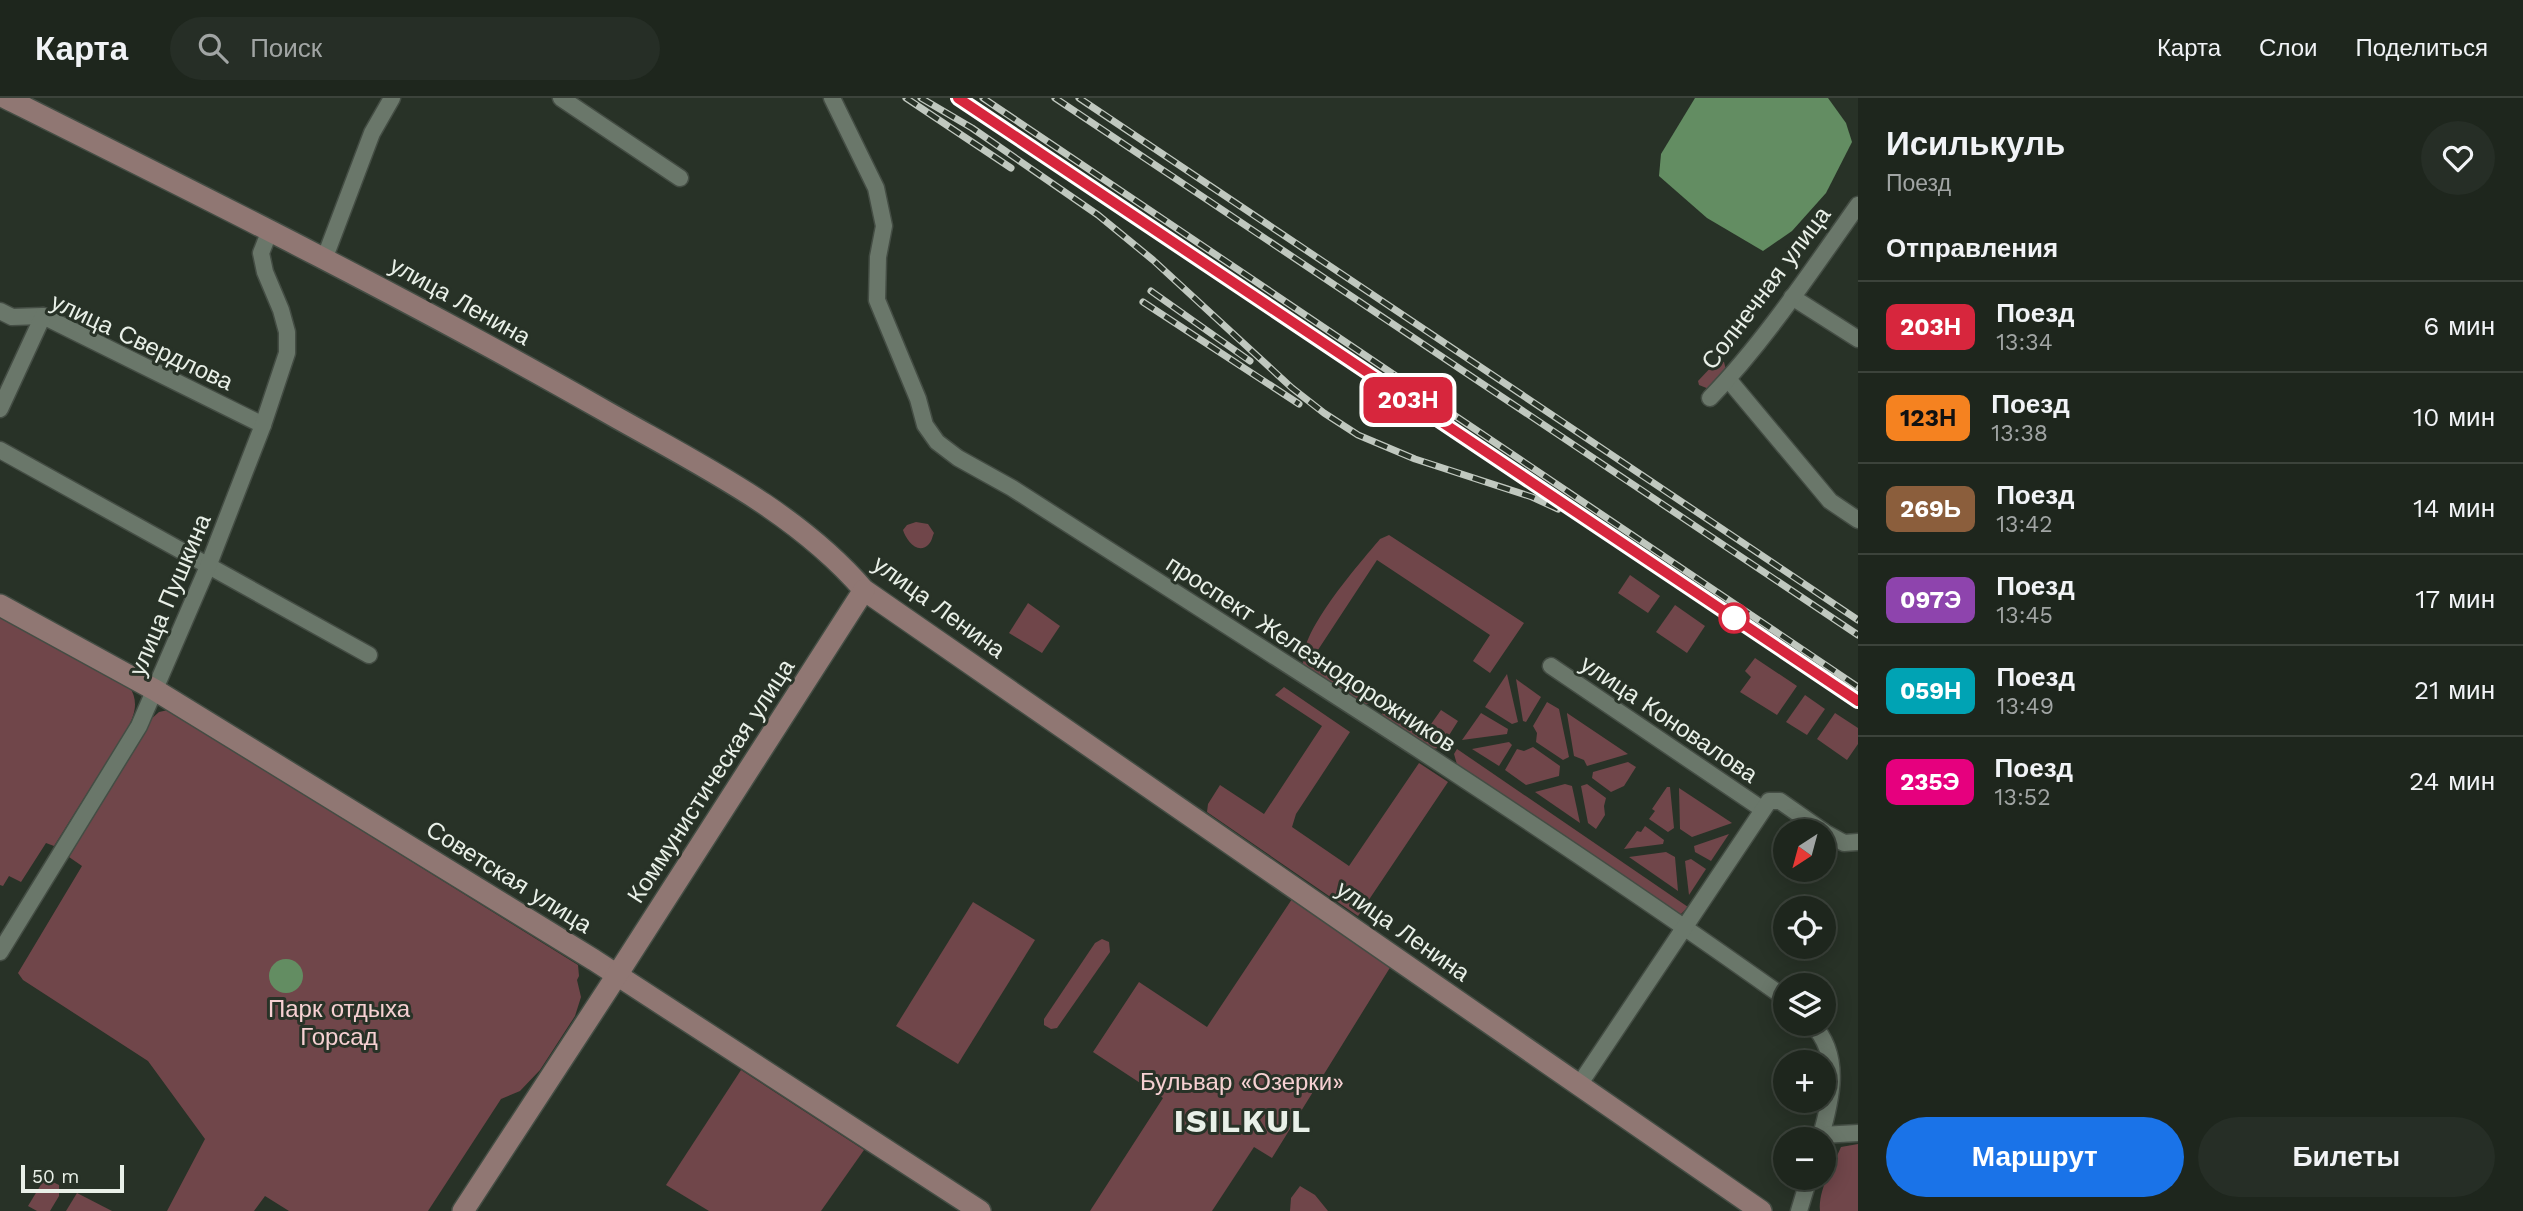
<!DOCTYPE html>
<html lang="ru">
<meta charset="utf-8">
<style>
:root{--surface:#1e261d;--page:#262e26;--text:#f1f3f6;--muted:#a1a5a4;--line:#3c433b;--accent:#1a73e8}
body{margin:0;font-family:"Work Sans",sans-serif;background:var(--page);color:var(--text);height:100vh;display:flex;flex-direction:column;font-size:26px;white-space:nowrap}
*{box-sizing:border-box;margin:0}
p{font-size:23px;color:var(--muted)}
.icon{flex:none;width:38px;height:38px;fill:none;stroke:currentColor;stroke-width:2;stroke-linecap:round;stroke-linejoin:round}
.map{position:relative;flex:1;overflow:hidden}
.details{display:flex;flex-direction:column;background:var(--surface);width:665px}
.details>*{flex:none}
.badge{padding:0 14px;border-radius:10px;font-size:24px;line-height:46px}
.needle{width:46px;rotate:216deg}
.controls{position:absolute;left:1773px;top:721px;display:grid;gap:14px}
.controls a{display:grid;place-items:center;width:63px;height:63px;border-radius:50%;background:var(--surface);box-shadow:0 4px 18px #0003,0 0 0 2px var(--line);font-size:35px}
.scale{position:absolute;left:21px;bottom:18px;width:103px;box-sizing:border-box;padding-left:7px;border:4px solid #e9f0e8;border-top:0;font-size:19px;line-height:24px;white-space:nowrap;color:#e9f0e8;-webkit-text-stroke:5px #283227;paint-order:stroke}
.map>.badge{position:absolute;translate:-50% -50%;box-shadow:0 0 0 4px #fff}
h2{padding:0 28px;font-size:26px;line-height:63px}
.round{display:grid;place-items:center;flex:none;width:74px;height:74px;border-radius:37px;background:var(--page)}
.head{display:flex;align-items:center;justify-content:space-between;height:119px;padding:0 28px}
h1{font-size:33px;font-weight:800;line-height:52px}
.cta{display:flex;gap:14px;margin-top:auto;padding:14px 28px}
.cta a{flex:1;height:80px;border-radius:42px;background:var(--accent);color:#fff;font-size:28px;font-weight:800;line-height:80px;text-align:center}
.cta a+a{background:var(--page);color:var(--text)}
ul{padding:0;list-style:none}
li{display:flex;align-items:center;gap:21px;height:91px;padding:0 28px;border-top:2px solid var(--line)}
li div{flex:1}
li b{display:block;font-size:26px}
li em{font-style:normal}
li .badge{min-width:77px;font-weight:700;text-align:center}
header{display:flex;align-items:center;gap:42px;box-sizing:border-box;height:98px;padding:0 35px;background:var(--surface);border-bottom:2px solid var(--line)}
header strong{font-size:33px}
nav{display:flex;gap:38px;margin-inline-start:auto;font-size:24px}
.search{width:490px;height:63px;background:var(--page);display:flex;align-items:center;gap:18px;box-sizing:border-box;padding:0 24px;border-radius:38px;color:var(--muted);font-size:26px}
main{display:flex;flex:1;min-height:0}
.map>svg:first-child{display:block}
.green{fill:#70464a}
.water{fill:#638d62}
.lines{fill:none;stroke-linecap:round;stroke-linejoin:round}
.street-casing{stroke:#444d44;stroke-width:19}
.secondary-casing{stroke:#444d44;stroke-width:24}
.street{stroke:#6a776a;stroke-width:16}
.secondary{stroke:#907773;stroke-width:21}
.rail-casing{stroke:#c0c8bf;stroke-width:7}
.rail{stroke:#283227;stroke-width:4.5;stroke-dasharray:13;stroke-linecap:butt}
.line-casing{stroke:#fff;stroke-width:16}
.line{stroke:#d7263d;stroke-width:10}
.stop-dot{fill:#fff;stroke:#d7263d;stroke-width:3.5}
.labels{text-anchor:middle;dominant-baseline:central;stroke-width:6;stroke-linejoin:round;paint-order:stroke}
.street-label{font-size:24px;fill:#e9f0e8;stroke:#283227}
.park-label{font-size:24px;fill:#f6d0d2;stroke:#283227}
.district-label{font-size:32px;font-weight:bold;letter-spacing:2px;fill:#e9f0e8;stroke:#283227}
</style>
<header>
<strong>Карта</strong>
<div class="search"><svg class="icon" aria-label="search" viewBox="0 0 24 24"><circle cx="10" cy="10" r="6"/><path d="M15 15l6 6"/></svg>Поиск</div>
<nav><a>Карта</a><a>Слои</a><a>Поделиться</a></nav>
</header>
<main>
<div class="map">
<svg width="1858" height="1113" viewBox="0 0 1858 1113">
<rect width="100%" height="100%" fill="#283227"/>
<g class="green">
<path d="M 1720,263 L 1724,264 L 1726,272 L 1709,291 L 1699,287 L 1698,283 L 1714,266 Z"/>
<path d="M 916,424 L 928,426 L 934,435 C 932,439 932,443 929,446 C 918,458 906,442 903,432 L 907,427 Z"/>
<path d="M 1389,437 L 1524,525 L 1490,575 L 1473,563 L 1490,537 L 1377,462 L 1312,561 L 1371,601 L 1368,606 L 1359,607 L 1304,569 C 1294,539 1360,465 1380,441 Z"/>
<path d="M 1630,477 L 1660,498 L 1648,515 L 1618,495 Z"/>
<path d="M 1028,505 L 1060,528 L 1042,555 L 1009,535 Z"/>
<path d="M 1675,507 L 1705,528 L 1687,555 L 1656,534 Z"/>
<path d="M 0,518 L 129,588 C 139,603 135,615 128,630 L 54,748 L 46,745 L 21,784 L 9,778 L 3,788 L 0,787 Z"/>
<path d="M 1755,560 L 1797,588 L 1777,617 L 1740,594 L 1751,579 L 1745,573 Z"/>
<path d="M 1507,576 L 1518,624 L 1512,626 L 1485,609 Z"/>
<path d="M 1516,581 L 1541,599 L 1526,624 L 1523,623 Z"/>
<path d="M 1284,589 L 1350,634 L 1296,716 L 1292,729 L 1349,768 L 1419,665 L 1448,684 L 1358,818 L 1207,714 L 1208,706 L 1220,687 L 1264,716 L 1322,628 L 1275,597 Z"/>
<path d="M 1805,597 L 1825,611 L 1807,637 L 1786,624 Z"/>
<path d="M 1547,604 L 1559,611 L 1569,659 L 1563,662 L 1536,644 L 1537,635 L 1533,628 Z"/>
<path d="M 1385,610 L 1424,636 L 1441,612 L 1458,623 L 1441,650 L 1429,651 L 1384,622 L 1382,616 Z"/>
<path d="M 168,612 L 578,867 L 579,878 L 577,882 L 581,899 L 575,918 L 540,972 L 520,993 L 501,1001 L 428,1113 L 289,1113 L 265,1098 L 254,1113 L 167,1113 L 205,1041 L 148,963 L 23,882 L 18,875 L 82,768 L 69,759 L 150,622 L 159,614 Z"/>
<path d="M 1481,615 L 1508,631 L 1507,636 L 1462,642 Z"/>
<path d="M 1835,615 L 1858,630 L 1858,646 L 1847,662 L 1817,641 Z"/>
<path d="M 1567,616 L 1567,615 L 1628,656 L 1587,668 L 1584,662 L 1574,658 Z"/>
<path d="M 1509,644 L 1512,647 L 1499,668 L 1472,651 Z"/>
<path d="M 1533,649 L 1560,668 L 1559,678 L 1526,687 L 1505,672 L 1517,651 L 1524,653 Z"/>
<path d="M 1457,651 L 1688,809 L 1681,816 L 1673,816 L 1458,670 L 1454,656 Z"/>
<path d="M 1628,664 L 1636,669 L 1624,688 L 1611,694 L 1592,680 L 1593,674 Z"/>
<path d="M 1565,686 L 1572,688 L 1580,725 L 1535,694 Z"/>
<path d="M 1587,686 L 1606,700 L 1604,708 L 1605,717 L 1596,731 L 1588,725 L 1581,688 Z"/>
<path d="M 1667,689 L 1670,689 L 1674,730 L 1668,734 L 1649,721 L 1655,713 L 1652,711 Z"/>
<path d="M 1679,690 L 1732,725 L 1692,739 L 1680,731 Z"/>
<path d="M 1645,728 L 1664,742 L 1663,746 L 1624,751 L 1637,733 L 1641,734 Z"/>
<path d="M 1729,736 L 1711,763 L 1695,754 L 1694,748 Z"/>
<path d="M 1666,754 L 1675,759 L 1678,793 L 1629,759 Z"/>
<path d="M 1691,761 L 1706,771 L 1689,797 L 1685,763 Z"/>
<path d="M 1294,798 L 1391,868 L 1272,1060 L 1254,1049 L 1212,1113 L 1090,1113 L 1163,1000 L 1093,954 L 1139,884 L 1207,929 Z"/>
<path d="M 973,804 L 1035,842 L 958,966 L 896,928 Z"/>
<path d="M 1102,841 L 1109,844 L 1110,854 L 1057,930 L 1051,931 L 1044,927 L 1044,921 L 1095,845 Z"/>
<path d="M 741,972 L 864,1052 L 821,1113 L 709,1113 L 666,1087 Z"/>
<path d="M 1858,1046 L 1858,1113 L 1820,1113 C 1818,1092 1833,1068 1841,1049 Z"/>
<path d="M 45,1080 L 59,1087 L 59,1098 L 50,1113 L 37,1113 L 28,1108 Z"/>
<path d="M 1300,1088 L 1315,1097 L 1328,1113 L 1290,1113 L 1291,1100 Z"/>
<path d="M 77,1095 L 112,1113 L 66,1113 Z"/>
</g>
<g class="water">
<path d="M 1695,0 L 1828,0 L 1846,25 L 1852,44 L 1826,95 L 1792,133 L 1763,153 L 1707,120 L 1659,78 L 1661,56 Z"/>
<circle cx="286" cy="878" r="17"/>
</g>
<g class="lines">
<g class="street-casing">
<g id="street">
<path d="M 561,0 L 680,80"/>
<path d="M 832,0 L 876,90 L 884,128 L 878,159 L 877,202 L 918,301 L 925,327 L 937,344 L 958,360 L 1012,390 C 1272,557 1534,721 1785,900"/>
<path d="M 325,159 L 372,35 L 392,0"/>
<path d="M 1792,199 L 1858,241"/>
<path d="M 0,213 L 12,219 L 43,218 L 263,327"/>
<path d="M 1728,281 L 1830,403 L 1858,422"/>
<path d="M 1710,300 C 1765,243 1812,172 1858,107"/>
<path d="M 0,311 L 43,218"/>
<path d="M 0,352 L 369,557"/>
<path d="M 1551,568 L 1762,711"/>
<path d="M 1824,734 L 1844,745 L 1858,744"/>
<path d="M 0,854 L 139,628 L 209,466 L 263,327 L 287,255 L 287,234 L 281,212 L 265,174 L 261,155 L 270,132"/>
<path d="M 1812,926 C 1843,958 1831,1003 1820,1041"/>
<path d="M 1579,987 L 1769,703 L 1780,703 L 1823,733"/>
<path d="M 1821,1037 L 1858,1035"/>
<path d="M 1799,1113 L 1809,1080"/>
</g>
</g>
<g class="secondary-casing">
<g id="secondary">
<path d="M 6,0 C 208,101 409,201 605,313 C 696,365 795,412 864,492 L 1761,1113"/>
<path d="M 0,507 L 155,592 L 594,862 L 980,1113"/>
<path d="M 463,1113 L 608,891 L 864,492"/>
</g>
</g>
<use href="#street" class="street"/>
<use href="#secondary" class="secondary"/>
<g class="rail-casing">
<g id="rail">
<path d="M 906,0 L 1011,70"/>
<path d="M 921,0 L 972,30 L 1098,117 L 1153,162 L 1292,290 L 1324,315 L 1358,337 L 1415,361 L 1532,399 L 1558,411"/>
<path d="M 958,0 L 1858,603"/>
<path d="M 983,0 L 1858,589"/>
<path d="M 1055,0 L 1858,537"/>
<path d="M 1079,0 L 1858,522"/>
<path d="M 1151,193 L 1250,263"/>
<path d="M 1143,204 L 1299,306"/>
</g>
</g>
<use href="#rail" class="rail"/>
</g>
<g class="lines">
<g class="line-casing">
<path id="line" d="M 958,0 L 1858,603"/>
</g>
<use href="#line" class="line"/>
</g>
<circle class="stop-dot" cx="1734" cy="520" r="14"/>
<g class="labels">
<g class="street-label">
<text transform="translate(1766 190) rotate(-53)">Солнечная улица</text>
<text transform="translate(460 203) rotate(29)">улица Ленина</text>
<text transform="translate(142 244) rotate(25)">улица Свердлова</text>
<text transform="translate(170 497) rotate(-67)">улица Пушкина</text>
<text transform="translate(939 509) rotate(36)">улица Ленина</text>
<text transform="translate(1311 556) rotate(33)">проспект Железнодорожников</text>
<text transform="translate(1669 621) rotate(34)">улица Коновалова</text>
<text transform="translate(711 683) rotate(-57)">Коммунистическая улица</text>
<text transform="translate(509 779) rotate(32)">Советская улица</text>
<text transform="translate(1403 833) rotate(35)">улица Ленина</text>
</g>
<g class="park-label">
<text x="339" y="911">Парк отдыха<tspan x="339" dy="28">Горсад</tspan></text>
<text x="1242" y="984">Бульвар «Озерки»</text>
</g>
<g class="district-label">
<text x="1243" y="1023">ISILKUL</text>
</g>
</g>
</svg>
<div class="controls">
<a><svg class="needle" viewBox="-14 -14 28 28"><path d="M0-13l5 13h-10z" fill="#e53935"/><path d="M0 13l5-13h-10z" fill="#a1a5a4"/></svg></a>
<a><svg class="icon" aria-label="locate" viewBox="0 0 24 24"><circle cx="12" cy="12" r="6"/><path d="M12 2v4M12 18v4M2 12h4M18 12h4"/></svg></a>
<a><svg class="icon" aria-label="layers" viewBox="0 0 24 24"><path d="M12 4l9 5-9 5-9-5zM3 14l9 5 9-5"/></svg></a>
<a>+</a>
<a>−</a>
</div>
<div class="scale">50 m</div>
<b class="badge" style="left:1408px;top:302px;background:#d7263d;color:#fff">203Н</b>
</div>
<section class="details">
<div class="head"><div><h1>Исилькуль</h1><p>Поезд</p></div><a class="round"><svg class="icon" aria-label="heart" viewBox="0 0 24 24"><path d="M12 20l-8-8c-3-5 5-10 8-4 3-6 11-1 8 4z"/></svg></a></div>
<h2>Отправления</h2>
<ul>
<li><span class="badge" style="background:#d7263d;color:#fff">203Н</span><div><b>Поезд</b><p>13:34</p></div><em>6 мин</em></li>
<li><span class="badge" style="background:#f58220;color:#111">123Н</span><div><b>Поезд</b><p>13:38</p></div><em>10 мин</em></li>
<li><span class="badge" style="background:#8b5e3c;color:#fff">269Ь</span><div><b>Поезд</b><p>13:42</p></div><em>14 мин</em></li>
<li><span class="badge" style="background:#8e44ad;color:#fff">097Э</span><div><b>Поезд</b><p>13:45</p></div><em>17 мин</em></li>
<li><span class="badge" style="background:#00a3b4;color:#fff">059Н</span><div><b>Поезд</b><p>13:49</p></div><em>21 мин</em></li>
<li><span class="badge" style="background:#e6007e;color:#fff">235Э</span><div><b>Поезд</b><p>13:52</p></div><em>24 мин</em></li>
</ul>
<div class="cta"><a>Маршрут</a><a>Билеты</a></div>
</section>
</main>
